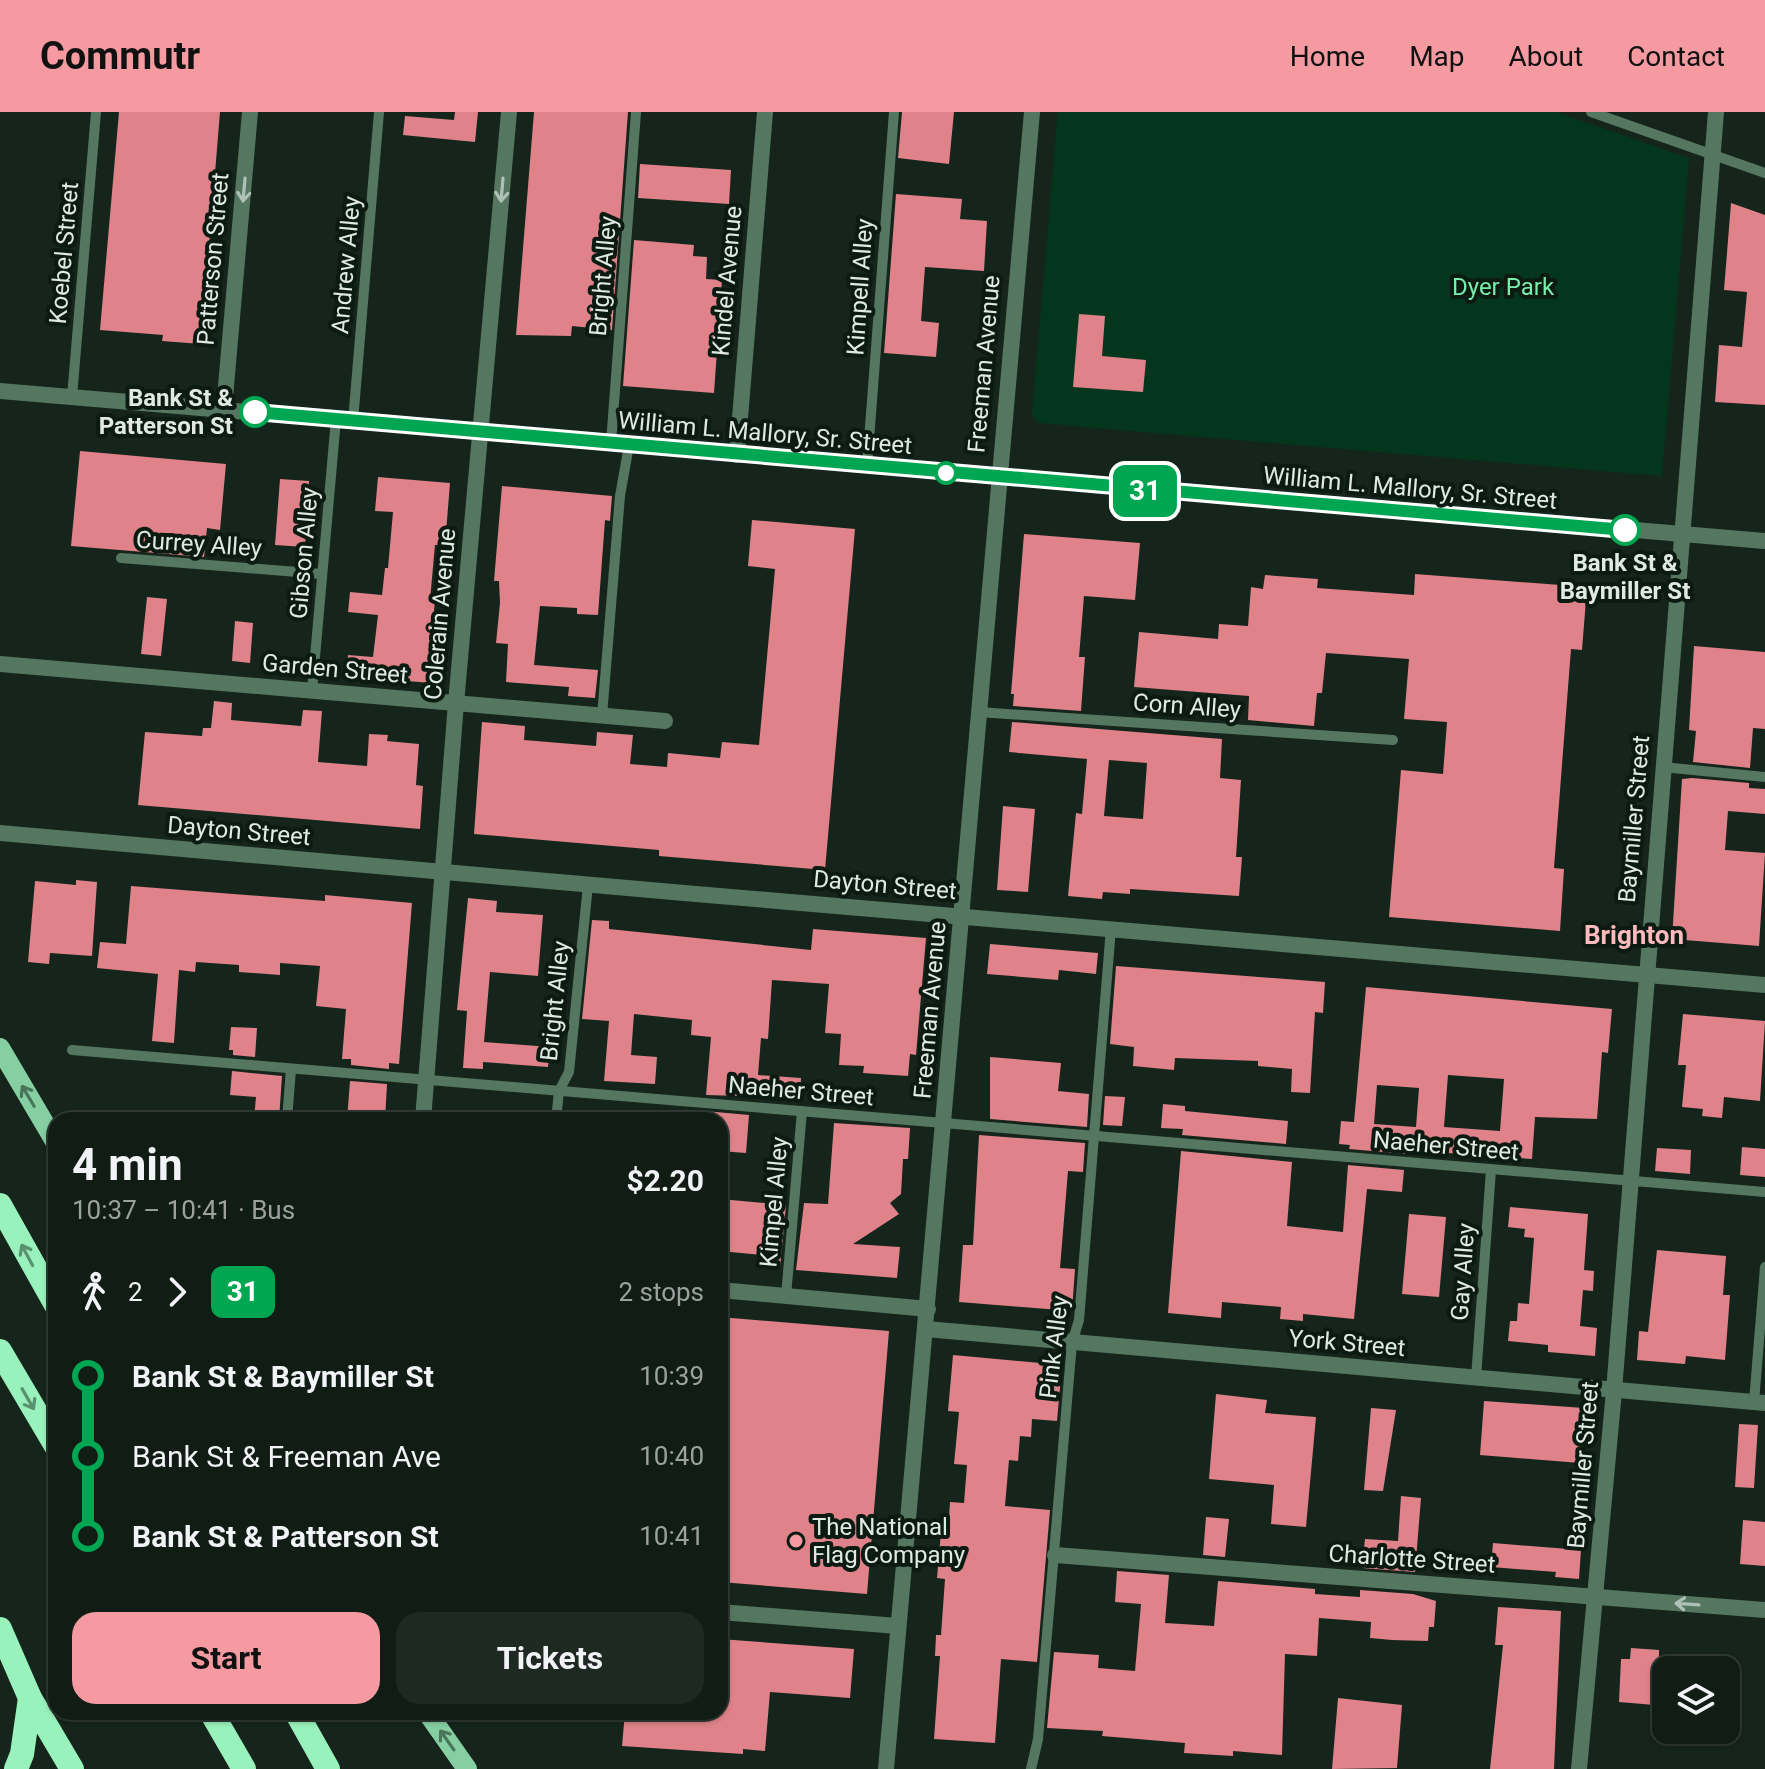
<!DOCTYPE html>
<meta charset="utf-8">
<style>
:root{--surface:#101c14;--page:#1e2922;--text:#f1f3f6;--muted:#9ca1a0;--line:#303a34;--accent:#f49aa0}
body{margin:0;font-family:Roboto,sans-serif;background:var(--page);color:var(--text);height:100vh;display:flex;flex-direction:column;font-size:30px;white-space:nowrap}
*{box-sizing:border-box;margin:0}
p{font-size:26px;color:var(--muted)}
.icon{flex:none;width:44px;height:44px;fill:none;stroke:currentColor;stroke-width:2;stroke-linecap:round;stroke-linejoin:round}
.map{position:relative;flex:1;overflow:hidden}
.drawer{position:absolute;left:48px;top:1000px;width:680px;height:608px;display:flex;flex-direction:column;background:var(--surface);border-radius:24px;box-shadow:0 2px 6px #0004,0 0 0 2px var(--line)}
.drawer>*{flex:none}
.badge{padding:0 16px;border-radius:12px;font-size:28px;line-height:52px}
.tools{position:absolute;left:1652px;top:1544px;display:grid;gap:16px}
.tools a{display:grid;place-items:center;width:88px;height:88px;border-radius:16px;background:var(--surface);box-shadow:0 2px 6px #0004,0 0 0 2px var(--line);font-size:40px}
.map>.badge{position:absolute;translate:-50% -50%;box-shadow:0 0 0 4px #fff}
.legs{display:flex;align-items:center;gap:12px;height:88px;padding:0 24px;font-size:26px}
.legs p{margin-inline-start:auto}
.summary{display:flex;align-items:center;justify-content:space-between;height:136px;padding:0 24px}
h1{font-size:44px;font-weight:700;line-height:60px}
.primary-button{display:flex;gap:16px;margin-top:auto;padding:16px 24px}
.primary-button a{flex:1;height:92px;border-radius:24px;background:var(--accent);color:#111;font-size:32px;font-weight:700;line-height:92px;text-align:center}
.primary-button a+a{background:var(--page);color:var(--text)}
ul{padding:0 24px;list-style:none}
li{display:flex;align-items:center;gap:28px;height:80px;font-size:30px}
li i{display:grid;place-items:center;width:12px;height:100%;margin:0 10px;background:currentColor}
li i::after{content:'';width:20px;height:20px;margin:-10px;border:6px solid;border-radius:50%;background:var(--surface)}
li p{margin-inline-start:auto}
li:first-child i{background:linear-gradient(#0000 50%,currentColor 0)}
li:last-child i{background:linear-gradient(currentColor 50%,#0000 0)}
header{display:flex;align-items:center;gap:48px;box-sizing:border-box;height:112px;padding:0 40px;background:var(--accent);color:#111}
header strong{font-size:38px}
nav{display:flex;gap:44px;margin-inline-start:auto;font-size:28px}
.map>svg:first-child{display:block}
.green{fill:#04361e}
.building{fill:#df8289;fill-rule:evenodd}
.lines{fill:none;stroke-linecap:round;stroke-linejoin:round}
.service{stroke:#557761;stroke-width:10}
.minor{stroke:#557761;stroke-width:16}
.tertiary{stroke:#557761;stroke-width:16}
.primary{stroke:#86cfa2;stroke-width:20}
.motorway{stroke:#99f2bb;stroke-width:24}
.oneway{stroke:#afc1b6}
.oneway2{stroke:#49755a}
.oneway3{stroke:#5a916f}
.line-1-casing{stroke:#fff;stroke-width:18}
.line-1{stroke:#00a651;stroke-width:12}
.stop-1-dot{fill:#fff;stroke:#00a651;stroke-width:4}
.poi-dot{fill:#f49aa0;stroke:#0c1b12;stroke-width:3}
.labels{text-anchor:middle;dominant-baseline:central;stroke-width:8;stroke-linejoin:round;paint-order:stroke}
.street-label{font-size:24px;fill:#e0e9e3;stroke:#0c1b12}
.park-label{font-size:24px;fill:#78eeaa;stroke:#0c1b12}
.stop-label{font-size:24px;font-weight:bold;fill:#e0e9e3;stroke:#0c1b12;text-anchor:end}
.poi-label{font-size:24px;fill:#e0e9e3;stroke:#0c1b12;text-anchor:start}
.neighbourhood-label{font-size:26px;font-weight:bold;fill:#ffbabe;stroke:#0c1b12}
</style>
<header>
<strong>Commutr</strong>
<nav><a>Home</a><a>Map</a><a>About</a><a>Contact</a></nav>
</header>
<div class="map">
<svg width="1765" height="1657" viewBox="0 0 1765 1657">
<rect width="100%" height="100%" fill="#15251b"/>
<path class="green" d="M 1058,0 L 1556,0 L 1689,46 L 1662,364 L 1038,311 L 1032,302 Z"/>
<g class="building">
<path d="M 119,0 L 220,0 L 201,232 L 162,229 L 163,223 L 100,218 Z"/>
<path d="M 455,0 L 478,0 L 475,30 L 403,23 L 405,4 L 454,8 Z"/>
<path d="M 534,0 L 628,0 L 612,218 L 572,214 L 571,224 L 516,223 Z"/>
<path d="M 902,0 L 954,0 L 949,52 L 898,46 Z"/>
<path d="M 640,52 L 731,58 L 729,92 L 638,86 Z"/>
<path d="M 896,82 L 962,87 L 960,107 L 987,109 L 984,159 L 925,155 L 921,209 L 939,211 L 936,245 L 884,241 Z"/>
<path d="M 1731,91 L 1765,103 L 1765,293 L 1715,290 L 1719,233 L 1742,235 L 1747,180 L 1724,178 Z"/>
<path d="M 634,128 L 694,133 L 693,144 L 707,145 L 706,167 L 722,168 L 714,281 L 623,274 Z"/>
<path d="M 1079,202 L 1105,204 L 1102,244 L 1146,248 L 1143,280 L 1073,275 Z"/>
<path d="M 80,339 L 226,352 L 220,418 L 207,416 L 204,445 L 71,434 Z"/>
<path d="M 378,365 L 450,371 L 445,433 L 435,433 L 430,488 L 435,488 L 430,543 L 434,544 L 431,571 L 347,564 L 348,543 L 373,545 L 378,503 L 348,500 L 350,480 L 382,483 L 385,456 L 388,456 L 393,400 L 375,399 Z"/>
<path d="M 280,367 L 309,369 L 305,435 L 275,433 Z"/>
<path d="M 502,374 L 612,384 L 610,409 L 605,408 L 598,503 L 577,502 L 577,496 L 540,494 L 534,553 L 598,558 L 595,586 L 568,584 L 569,575 L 506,570 L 508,532 L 496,531 L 500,491 L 499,469 L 494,469 Z"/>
<path d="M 752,408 L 855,417 L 825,758 L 659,744 L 659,738 L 474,722 L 482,610 L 525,614 L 524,628 L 596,634 L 597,620 L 633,623 L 630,652 L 667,655 L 668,641 L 720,646 L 722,630 L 759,633 L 775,457 L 748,454 Z"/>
<path d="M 1024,422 L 1140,431 L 1135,488 L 1084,484 L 1079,545 L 1085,545 L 1081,599 L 1013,594 L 1014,582 L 1011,582 Z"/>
<path d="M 1415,462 L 1587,475 L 1582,538 L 1571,537 L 1554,756 L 1564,757 L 1560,819 L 1389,805 L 1401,658 L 1443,662 L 1447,610 L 1404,607 L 1409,547 L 1326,541 L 1322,581 L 1317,581 L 1314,614 L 1248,608 L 1249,584 L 1134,575 L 1139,520 L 1218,527 L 1219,512 L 1248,514 L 1251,475 L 1263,477 L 1265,463 L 1318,467 L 1317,476 L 1414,483 Z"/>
<path d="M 147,485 L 167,487 L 161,544 L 141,542 Z"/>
<path d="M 235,509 L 253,511 L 250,551 L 232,549 Z"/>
<path d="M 1694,534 L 1765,540 L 1765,617 L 1753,616 L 1750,656 L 1693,650 L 1696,619 L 1689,618 Z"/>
<path d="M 214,589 L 232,591 L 231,608 L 301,614 L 303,598 L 322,599 L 318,650 L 367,654 L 369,622 L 388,623 L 387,629 L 419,632 L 416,673 L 423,674 L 420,717 L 138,693 L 145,620 L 202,624 L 203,616 L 211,616 Z"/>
<path d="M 1012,610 L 1222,627 L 1220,666 L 1241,668 L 1236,745 L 1242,745 L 1239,784 L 1130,777 L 1130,782 L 1103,780 L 1102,787 L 1068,784 L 1076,701 L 1082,702 L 1087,647 L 1009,640 ZM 1109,648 L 1147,651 L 1143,707 L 1104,704 Z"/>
<path d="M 1692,666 L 1749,671 L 1749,676 L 1765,677 L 1765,702 L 1728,699 L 1725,738 L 1765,741 L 1759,834 L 1672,827 L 1682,667 Z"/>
<path d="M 1003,694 L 1035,697 L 1028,780 L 997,778 Z"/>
<path d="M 76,768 L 97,770 L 92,844 L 50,841 L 49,852 L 28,850 L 35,769 L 76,773 Z"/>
<path d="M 131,774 L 325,789 L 325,783 L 412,791 L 399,952 L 389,951 L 389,957 L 351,953 L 351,947 L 342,947 L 346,897 L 316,894 L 320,854 L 280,851 L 280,863 L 239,860 L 239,853 L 196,850 L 195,860 L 179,858 L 174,931 L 152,929 L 158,862 L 97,856 L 100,830 L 126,832 Z"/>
<path d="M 468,786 L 497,789 L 496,800 L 543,803 L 538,864 L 490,860 L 484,930 L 550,935 L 548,955 L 483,950 L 483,957 L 463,956 L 467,899 L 457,898 Z"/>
<path d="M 592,808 L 609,809 L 609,817 L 811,838 L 813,817 L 926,826 L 916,943 L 910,942 L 908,964 L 863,961 L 864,954 L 839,953 L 841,922 L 825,921 L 829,872 L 772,868 L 768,927 L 761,926 L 758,963 L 801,966 L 800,986 L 706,983 L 711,925 L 691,923 L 692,908 L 634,902 L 631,943 L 657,945 L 655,972 L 604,969 L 609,909 L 582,907 Z"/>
<path d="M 990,832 L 1098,841 L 1096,862 L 1059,858 L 1058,868 L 987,862 Z"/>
<path d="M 1116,854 L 1325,870 L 1323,901 L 1315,900 L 1310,981 L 1291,980 L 1292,957 L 1258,954 L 1258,949 L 1175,946 L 1174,958 L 1133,954 L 1134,935 L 1110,932 Z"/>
<path d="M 1366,875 L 1612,897 L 1608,941 L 1602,940 L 1597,1007 L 1535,1005 L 1532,1047 L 1406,1038 L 1406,1042 L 1349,1037 L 1350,1033 L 1339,1032 L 1341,1009 L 1354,1010 ZM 1448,963 L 1504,967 L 1500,1019 L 1444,1015 ZM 1377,973 L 1419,976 L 1416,1015 L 1374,1012 Z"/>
<path d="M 1683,902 L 1765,909 L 1760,989 L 1724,985 L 1722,1006 L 1702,1004 L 1703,997 L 1682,995 L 1686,953 L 1678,953 Z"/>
<path d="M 231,915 L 257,916 L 255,945 L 233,943 L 233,938 L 229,938 Z"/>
<path d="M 990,945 L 1061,951 L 1058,979 L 1089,982 L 1087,1015 L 990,1007 Z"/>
<path d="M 232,959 L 282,964 L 279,1008 L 254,1007 L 256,985 L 230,983 Z"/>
<path d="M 350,969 L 387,972 L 385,1008 L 347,1008 Z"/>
<path d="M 1105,984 L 1125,985 L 1122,1014 L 1103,1013 Z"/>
<path d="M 1163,992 L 1185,994 L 1185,999 L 1288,1009 L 1286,1032 L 1182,1023 L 1183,1017 L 1161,1016 Z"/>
<path d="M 705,999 L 749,1003 L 746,1041 L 720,1039 L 720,1008 L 704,1008 Z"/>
<path d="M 834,1011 L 910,1016 L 908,1047 L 903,1047 L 901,1082 L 890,1091 L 899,1102 L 853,1132 L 900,1135 L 897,1166 L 796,1158 L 804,1091 L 828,1092 Z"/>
<path d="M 979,1023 L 1085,1031 L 1083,1060 L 1068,1059 L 1060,1156 L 1075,1157 L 1072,1199 L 959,1190 L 963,1133 L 973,1133 Z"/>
<path d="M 1742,1035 L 1765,1037 L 1765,1065 L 1740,1063 Z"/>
<path d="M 1657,1036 L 1691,1038 L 1690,1062 L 1655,1059 Z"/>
<path d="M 1181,1039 L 1292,1050 L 1287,1114 L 1343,1120 L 1348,1053 L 1404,1058 L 1402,1080 L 1367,1077 L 1354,1207 L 1303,1202 L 1303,1209 L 1280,1207 L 1281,1195 L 1222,1190 L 1221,1206 L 1168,1201 Z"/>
<path d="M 720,1087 L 786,1093 L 780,1156 L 761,1155 L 762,1143 L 720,1139 Z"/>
<path d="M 1510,1095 L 1588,1102 L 1584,1158 L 1594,1159 L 1593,1179 L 1583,1178 L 1580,1214 L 1597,1216 L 1595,1244 L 1548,1240 L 1548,1233 L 1508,1229 L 1510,1209 L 1517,1209 L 1518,1191 L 1529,1192 L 1534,1126 L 1524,1125 L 1525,1117 L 1508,1115 Z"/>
<path d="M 1409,1102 L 1446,1105 L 1439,1185 L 1402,1182 Z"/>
<path d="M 1657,1138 L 1726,1144 L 1723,1183 L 1730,1183 L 1725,1248 L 1686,1244 L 1685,1252 L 1637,1248 L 1639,1219 L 1648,1220 Z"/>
<path d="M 720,1205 L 889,1219 L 867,1482 L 720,1470 Z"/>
<path d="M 953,1243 L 1062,1253 L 1057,1309 L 1032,1307 L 1031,1325 L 1020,1324 L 1018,1349 L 1009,1348 L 1005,1394 L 1050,1398 L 1037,1550 L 1001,1547 L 995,1631 L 934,1627 L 940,1544 L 935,1544 L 936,1523 L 941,1523 L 945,1467 L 937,1466 L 941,1420 L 948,1421 L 950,1390 L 964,1391 L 967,1353 L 954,1352 L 959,1300 L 948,1299 Z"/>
<path d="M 1216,1282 L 1267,1288 L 1265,1301 L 1316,1305 L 1306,1415 L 1271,1412 L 1274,1373 L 1209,1367 Z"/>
<path d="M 1484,1289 L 1584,1296 L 1580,1351 L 1480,1343 Z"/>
<path d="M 1371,1296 L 1396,1298 L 1383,1379 L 1364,1378 Z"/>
<path d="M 1739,1312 L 1758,1313 L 1754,1376 L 1735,1375 Z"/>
<path d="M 1401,1384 L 1421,1386 L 1415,1460 L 1362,1456 L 1365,1427 L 1398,1429 Z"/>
<path d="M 1206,1405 L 1229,1407 L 1225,1445 L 1203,1443 Z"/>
<path d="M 1743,1408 L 1765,1410 L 1765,1454 L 1740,1452 Z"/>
<path d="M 1493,1431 L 1581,1438 L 1579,1467 L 1555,1465 L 1556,1460 L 1491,1455 Z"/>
<path d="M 1117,1459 L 1169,1463 L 1165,1511 L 1214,1514 L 1218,1469 L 1315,1477 L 1315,1482 L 1360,1485 L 1360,1478 L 1413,1482 L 1436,1489 L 1434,1515 L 1429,1515 L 1428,1529 L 1392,1528 L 1370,1526 L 1371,1510 L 1319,1506 L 1317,1544 L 1285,1542 L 1282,1643 L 1233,1639 L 1233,1644 L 1184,1641 L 1185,1631 L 1102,1624 L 1103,1619 L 1047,1616 L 1054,1540 L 1099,1543 L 1098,1556 L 1135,1559 L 1141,1492 L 1115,1490 Z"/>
<path d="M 1498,1495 L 1561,1499 L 1554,1657 L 1490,1657 L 1503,1533 L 1495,1533 Z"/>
<path d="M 720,1527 L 854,1537 L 850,1586 L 770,1580 L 765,1639 L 743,1637 L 743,1642 L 622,1634 L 625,1600 L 720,1600 Z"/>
<path d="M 1631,1536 L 1659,1538 L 1659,1547 L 1666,1547 L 1666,1594 L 1619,1590 L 1621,1547 L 1630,1547 Z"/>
<path d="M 1338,1586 L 1402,1593 L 1397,1656 L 1332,1657 Z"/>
</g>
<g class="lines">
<g class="service">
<path d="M 1591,0 L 1765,61"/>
<path d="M 72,285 L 96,0"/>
<path d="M 353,309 L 379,0"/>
<path d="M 611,331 L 636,0"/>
<path d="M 867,354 L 894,0"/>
<path d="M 121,446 L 322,462"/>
<path d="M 312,579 L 336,307"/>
<path d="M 978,600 L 1393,628"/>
<path d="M 602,604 L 620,384 L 629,333"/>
<path d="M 1662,655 L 1765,665"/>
<path d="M 72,938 L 1765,1080"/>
<path d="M 287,1008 L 291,957"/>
<path d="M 556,1008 L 559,979 L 569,960 L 588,773"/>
<path d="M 786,1184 L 802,999"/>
<path d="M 1476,1266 L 1491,1058"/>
<path d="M 1754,1290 L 1765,1155"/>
<path d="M 1031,1657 L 1038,1627 L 1072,1231 L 1079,1208 L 1111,816"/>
</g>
<g class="minor">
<path d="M 224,297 L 250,0"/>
<path d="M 737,343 L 765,0"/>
<path d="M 0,552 L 665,609"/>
<path d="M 0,721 C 588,775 1177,821 1765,873"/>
<path d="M 423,1008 L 456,591 L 509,0"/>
<path d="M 720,1178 L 928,1197"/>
<path d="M 926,1217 L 1765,1291"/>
<path d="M 1055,1443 L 1765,1498"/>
<path d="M 720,1500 L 898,1514"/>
<path d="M 886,1657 L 1032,0"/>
<path d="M 1579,1657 L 1614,1279 L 1716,0"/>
</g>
<path class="tertiary" d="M 0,279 L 1765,429"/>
<g class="primary">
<path d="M 0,936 L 56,1031"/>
<path d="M 427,1600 L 467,1657"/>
</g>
<g class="motorway">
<path d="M 0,1093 L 56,1193"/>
<path d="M 0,1239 L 56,1334"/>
<path d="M 0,1517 L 30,1586 L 72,1657"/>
<path d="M 211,1600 L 244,1657"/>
<path d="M 296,1600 L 328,1657"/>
<path d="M 16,1657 L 22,1642 L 30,1586"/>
</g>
</g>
<defs><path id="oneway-shaft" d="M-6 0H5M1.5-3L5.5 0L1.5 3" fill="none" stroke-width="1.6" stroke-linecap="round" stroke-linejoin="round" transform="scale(2)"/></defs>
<g class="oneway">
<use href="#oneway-shaft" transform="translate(244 78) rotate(95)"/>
<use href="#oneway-shaft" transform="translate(502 78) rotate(95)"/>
<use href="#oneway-shaft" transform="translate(1687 1492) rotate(-176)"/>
</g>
<g class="oneway2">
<use href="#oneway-shaft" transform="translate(28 984) rotate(-121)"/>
<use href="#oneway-shaft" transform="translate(447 1628) rotate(-125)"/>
</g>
<g class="oneway3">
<use href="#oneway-shaft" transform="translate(27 1143) rotate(-118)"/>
<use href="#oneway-shaft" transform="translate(28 1287) rotate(60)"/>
</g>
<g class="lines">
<g class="line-1-casing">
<path id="line-1" d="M 255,300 L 1625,418"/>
</g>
<use href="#line-1" class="line-1"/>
</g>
<g class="stop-1-dot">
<circle cx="255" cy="300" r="14"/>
<circle cx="946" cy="361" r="10"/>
<circle cx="1625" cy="418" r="14"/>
</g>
<circle class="poi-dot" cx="796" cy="1429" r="8"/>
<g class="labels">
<g class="street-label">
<text transform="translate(64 141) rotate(-85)">Koebel Street</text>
<text transform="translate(213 147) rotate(-85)">Patterson Street</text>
<text transform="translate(346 153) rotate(-85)">Andrew Alley</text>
<text transform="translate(603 164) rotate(-85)">Bright Alley</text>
<text transform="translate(727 169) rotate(-85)">Kindel Avenue</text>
<text transform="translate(860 175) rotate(-86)">Kimpell Alley</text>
<text transform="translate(984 252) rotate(-85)">Freeman Avenue</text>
<text transform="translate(765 321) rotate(5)">William L. Mallory, Sr. Street</text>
<text transform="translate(1410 376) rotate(5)">William L. Mallory, Sr. Street</text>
<text transform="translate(199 432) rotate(4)">Currey Alley</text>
<text transform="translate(304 441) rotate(-85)">Gibson Alley</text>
<text transform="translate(440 502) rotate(-85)">Colerain Avenue</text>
<text transform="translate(335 557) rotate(5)">Garden Street</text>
<text transform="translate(1187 594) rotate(4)">Corn Alley</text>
<text transform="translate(1634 707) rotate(-85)">Baymiller Street</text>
<text transform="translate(239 719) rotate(5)">Dayton Street</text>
<text transform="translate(885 773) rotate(5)">Dayton Street</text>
<text transform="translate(555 889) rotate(-84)">Bright Alley</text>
<text transform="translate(930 898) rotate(-85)">Freeman Avenue</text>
<text transform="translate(801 979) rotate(5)">Naeher Street</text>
<text transform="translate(1446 1034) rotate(5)">Naeher Street</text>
<text transform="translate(774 1090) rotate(-85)">Kimpel Alley</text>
<text transform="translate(1463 1160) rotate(-86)">Gay Alley</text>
<text transform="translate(1347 1231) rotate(5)">York Street</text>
<text transform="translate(1054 1235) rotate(-83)">Pink Alley</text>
<text transform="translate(1583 1353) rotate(-85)">Baymiller Street</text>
<text transform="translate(1412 1447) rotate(4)">Charlotte Street</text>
</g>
<g class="park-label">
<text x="1503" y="175">Dyer Park</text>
</g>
<g class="stop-label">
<text x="233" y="286">Bank St &amp;<tspan x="233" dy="28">Patterson St</tspan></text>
<text x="1625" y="451" text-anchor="middle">Bank St &amp;<tspan x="1625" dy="28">Baymiller St</tspan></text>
</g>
<g class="poi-label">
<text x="812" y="1415">The National<tspan x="812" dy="28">Flag Company</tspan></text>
</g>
<g class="neighbourhood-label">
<text x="1634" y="823">Brighton</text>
</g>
</g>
</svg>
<div class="tools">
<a><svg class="icon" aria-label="layers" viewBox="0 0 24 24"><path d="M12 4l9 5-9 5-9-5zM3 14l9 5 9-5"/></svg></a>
</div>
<b class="badge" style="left:1145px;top:379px;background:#00a651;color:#fff">31</b>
<section class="drawer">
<div class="summary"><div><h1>4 min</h1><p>10:37 – 10:41 · Bus</p></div><b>$2.20</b></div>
<div class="legs"><svg class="icon" aria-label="walk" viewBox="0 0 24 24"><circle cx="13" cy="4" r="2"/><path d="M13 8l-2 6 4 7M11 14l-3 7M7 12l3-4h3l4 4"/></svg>2<svg class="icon" aria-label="forward" viewBox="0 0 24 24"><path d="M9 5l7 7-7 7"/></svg><b class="badge" style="background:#00a651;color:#fff">31</b><p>2 stops</p></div>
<ul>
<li><i style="color:#00a651"></i><b>Bank St &amp; Baymiller St</b><p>10:39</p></li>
<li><i style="color:#00a651"></i><span>Bank St &amp; Freeman Ave</span><p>10:40</p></li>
<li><i style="color:#00a651"></i><b>Bank St &amp; Patterson St</b><p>10:41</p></li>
</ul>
<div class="primary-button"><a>Start</a><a>Tickets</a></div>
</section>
</div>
